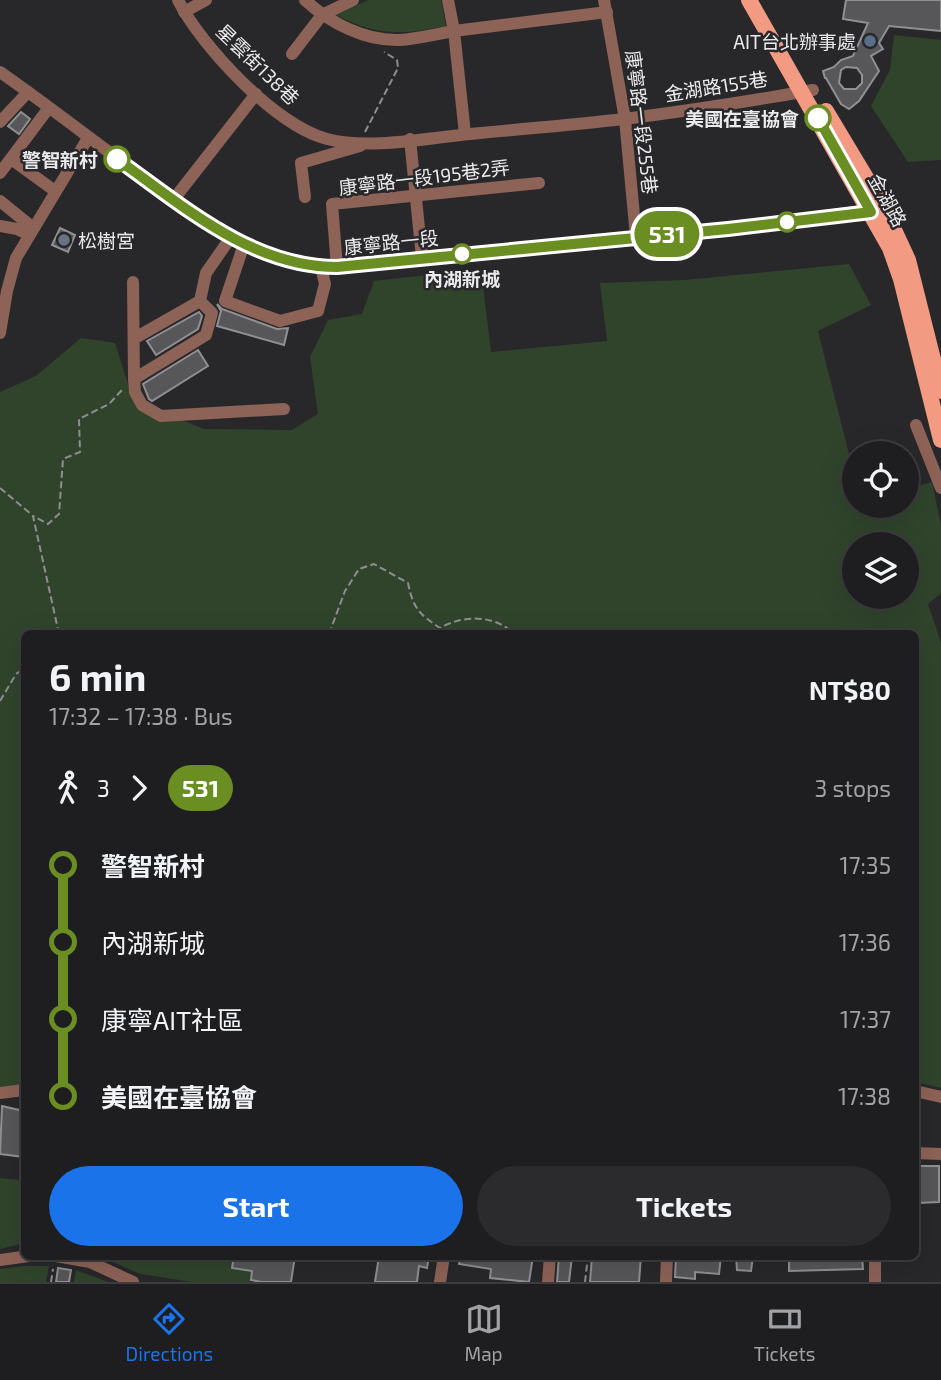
<!DOCTYPE html>
<meta charset="utf-8">
<style>
:root{--surface:#1e1e20;--page:#2b2b2d;--text:#f1f3f6;--muted:#a1a2a5;--line:#3c3c3e;--accent:#1a73e8}
body{margin:0;font-family:"Exo 2","Noto Sans TC",sans-serif;background:var(--page);color:var(--text);height:100vh;display:flex;flex-direction:column;font-size:26px;white-space:nowrap}
*{box-sizing:border-box;margin:0}
p{font-size:23px;color:var(--muted)}
.icon{flex:none;width:38px;height:38px;fill:none;stroke:currentColor;stroke-width:2;stroke-linecap:round;stroke-linejoin:round}
.map{position:relative;flex:1;overflow:hidden}
.drawer{position:absolute;left:21px;top:630px;width:898px;height:630px;display:flex;flex-direction:column;background:var(--surface);border-radius:10px;box-shadow:0 7px 28px #0002,0 0 0 2px var(--line)}
.drawer>*{flex:none}
.badge{padding:0 14px;border-radius:23px;font-size:24px;line-height:46px}
.buttons{position:absolute;left:842px;top:441px;display:grid;gap:14px}
.buttons a{display:grid;place-items:center;width:77px;height:77px;border-radius:50%;background:var(--surface);box-shadow:0 7px 28px #0002,0 0 0 2px var(--line);font-size:35px}
.map>.badge{position:absolute;translate:-50% -50%;box-shadow:0 0 0 4px #fff}
.legs{display:flex;align-items:center;gap:10px;height:77px;padding:0 28px;font-size:23px}
.legs p{margin-inline-start:auto}
.headline{display:flex;align-items:center;justify-content:space-between;height:119px;padding:0 28px}
h1{font-size:38px;font-weight:700;line-height:52px}
.button{display:flex;gap:14px;margin-top:auto;padding:14px 28px}
.button a{flex:1;height:80px;border-radius:42px;background:var(--accent);color:#fff;font-size:28px;font-weight:700;line-height:80px;text-align:center}
.button a+a{background:var(--page);color:var(--text)}
ul{padding:0 28px;list-style:none}
li{display:flex;align-items:center;gap:24px;height:77px;font-size:26px}
li i{display:grid;place-items:center;width:10px;height:100%;margin:0 9px;background:currentColor}
li i::after{content:'';width:18px;height:18px;margin:-9px;border:5px solid;border-radius:50%;background:var(--surface)}
li p{margin-inline-start:auto}
li:first-child i{background:linear-gradient(#0000 50%,currentColor 0)}
li:last-child i{background:linear-gradient(currentColor 50%,#0000 0)}
.menu{display:flex;justify-content:space-around;align-items:center;height:98px;border-top:2px solid var(--line);background:var(--surface);font-size:19px;color:var(--muted)}
.menu a{display:grid;justify-items:center;gap:4px}
.menu .active{color:var(--accent)}
.map>svg:first-child{display:block}
.green{fill:#30442c;fill-rule:evenodd}
.building{fill:#57575a;stroke:#909094;stroke-width:2;fill-rule:evenodd}
.lines{fill:none;stroke-linecap:round;stroke-linejoin:round}
.path{stroke:#8e8e91;stroke-width:2;stroke-dasharray:7 3.5;stroke-linecap:butt}
.minor{stroke:#8d6257;stroke-width:12}
.major{stroke:#f29a82;stroke-width:16}
.line-1-casing{stroke:#fff;stroke-width:16}
.line-1{stroke:#6b8e23;stroke-width:10}
.service-dot{fill:#5c6f8a;stroke:#28282b;stroke-width:2.5}
.stop-1-dot{fill:#fff;stroke:#6b8e23;stroke-width:3.5}
.worship-dot{fill:#6b7280;stroke:#28282b;stroke-width:2.5}
.labels{text-anchor:middle;dominant-baseline:central;stroke-width:5;stroke-linejoin:round;paint-order:stroke}
.poi-label{font-size:19px;fill:#eaeaec;stroke:#28282b;text-anchor:end}
.street-label{font-size:19px;fill:#eaeaec;stroke:#28282b}
.stop-label{font-size:19px;font-weight:bold;fill:#eaeaec;stroke:#28282b;text-anchor:end}
</style>
<div class="map">
<svg width="941" height="1282" viewBox="0 0 941 1282">
<rect width="100%" height="100%" fill="#28282b"/>
<g class="green">
<path d="M 368,0 L 441,0 L 446,26 C 401,35 377,36 336,15 Z"/>
<path d="M 894,35 L 941,40 L 941,160 L 908,162 L 871,106 L 890,70 Z"/>
<path d="M 849,264 L 871,305 L 818,331 L 854,474 L 854,506 L 906,506 L 907,484 L 918,486 L 932,482 L 941,525 L 941,593 L 928,604 L 941,643 L 941,1088 L 915,1082 L 915,634 L 24,634 L 24,1085 L 0,1088 L 0,392 L 36,376 L 81,338 L 115,343 L 133,400 L 204,429 L 292,430 L 318,414 L 310,357 L 328,320 L 362,314 L 374,281 L 481,269 L 491,352 L 607,341 L 600,283 L 686,280 ZM 854,544 L 906,544 L 906,597 L 854,597 Z"/>
<path d="M 0,1178 L 24,1181 L 24,1243 L 0,1249 Z"/>
<path d="M 102,1257 L 254,1257 L 250,1282 L 193,1282 L 140,1274 Z"/>
<path d="M 24,1266 L 49,1266 L 46,1282 L 0,1282 L 0,1269 Z"/>
<path d="M 76,1270 L 108,1282 L 74,1282 Z"/>
</g>
<g class="building">
<path d="M 846,0 L 941,0 L 941,31 L 889,26 L 879,43 L 883,49 L 871,56 L 879,71 L 859,101 L 849,109 L 841,104 L 826,78 L 825,78 L 823,71 L 834,67 L 841,60 L 853,56 L 868,23 L 843,19 ZM 846,67 L 857,68 L 862,75 L 862,83 L 856,89 L 844,89 L 839,83 L 841,70 Z"/>
<path d="M 21,112 L 30,119 L 19,134 L 8,126 Z"/>
<path d="M 60,228 L 75,235 L 68,252 L 52,245 Z"/>
<path d="M 217,304 L 222,309 L 277,329 L 288,328 L 284,345 L 217,326 L 221,311 Z"/>
<path d="M 199,312 L 202,316 L 198,329 L 156,355 L 147,341 Z"/>
<path d="M 198,350 L 208,366 L 152,401 L 149,399 L 143,384 Z"/>
<path d="M 2,1106 L 24,1111 L 24,1157 L 0,1154 Z"/>
<path d="M 917,1166 L 939,1166 L 939,1202 L 918,1203 Z"/>
<path d="M 234,1256 L 295,1256 L 291,1282 L 261,1282 L 251,1280 L 252,1271 L 232,1268 Z"/>
<path d="M 379,1256 L 429,1256 L 427,1268 L 419,1266 L 417,1282 L 375,1282 Z"/>
<path d="M 461,1256 L 533,1256 L 529,1282 L 490,1278 L 491,1269 L 459,1264 Z"/>
<path d="M 559,1256 L 572,1256 L 569,1282 L 557,1282 Z"/>
<path d="M 592,1256 L 641,1256 L 639,1282 L 590,1282 Z"/>
<path d="M 676,1256 L 721,1256 L 719,1274 L 695,1272 L 695,1279 L 675,1277 Z"/>
<path d="M 736,1256 L 753,1256 L 751,1271 L 737,1270 Z"/>
<path d="M 789,1256 L 862,1256 L 863,1269 L 789,1271 Z"/>
<path d="M 58,1268 L 71,1270 L 69,1282 L 56,1282 Z"/>
</g>
<g class="lines">
<g class="path">
<path d="M 365,132 L 398,68 L 397,60 L 384,52"/>
<path d="M 0,488 L 32,515"/>
<path d="M 59,634 L 33,516 L 48,524 L 59,514 L 63,459 L 80,452 L 79,419 L 109,404 L 122,390"/>
<path d="M 329,634 L 345,591 L 359,569 L 374,564 L 408,583 C 413,608 419,614 440,628 C 463,615 494,614 514,634"/>
<path d="M 0,701 L 16,674 L 24,669"/>
<path d="M 51,1282 L 53,1269"/>
<path d="M 585,1282 L 588,1256"/>
</g>
<g class="minor">
<path d="M 178,0 C 201,46 276,126 327,139 C 370,150 426,138 470,134 C 521,129 573,125 624,119 C 687,111 751,101 813,90"/>
<path d="M 305,0 C 330,23 365,41 399,40 C 417,39 436,34 454,31 L 448,0"/>
<path d="M 604,0 L 625,119 L 636,237"/>
<path d="M 184,12 L 206,0"/>
<path d="M 292,54 L 322,15 L 353,0"/>
<path d="M 0,72 C 50,107 97,144 147,180 C 204,221 263,268 337,267 L 728,229 L 876,209"/>
<path d="M 0,122 L 28,92"/>
<path d="M 465,134 L 454,31 L 607,12"/>
<path d="M 410,139 L 422,258"/>
<path d="M 11,159 L 55,191"/>
<path d="M 0,173 L 48,109"/>
<path d="M 305,197 L 301,163 L 360,146"/>
<path d="M 174,199 L 256,94"/>
<path d="M 0,201 L 32,227"/>
<path d="M 0,226 L 17,229 L 28,234"/>
<path d="M 244,244 L 225,301 L 280,321 L 318,311 L 325,284 L 321,267"/>
<path d="M 337,267 L 332,204 L 539,183"/>
<path d="M 133,282 L 134,379 L 135,392 L 142,405 L 161,416 L 284,409"/>
<path d="M 0,333 L 7,291 L 16,258 L 88,138"/>
<path d="M 135,338 L 200,301"/>
<path d="M 134,379 L 206,335 L 212,313 L 200,301 L 206,273 L 231,237"/>
<path d="M 916,425 L 941,488"/>
<path d="M 915,1091 L 941,1097"/>
<path d="M 0,1093 L 24,1090"/>
<path d="M 915,1153 L 941,1154"/>
<path d="M 56,1256 L 90,1262 L 133,1282"/>
<path d="M 875,1256 L 875,1282"/>
<path d="M 0,1260 L 29,1256"/>
<path d="M 440,1282 L 444,1256"/>
<path d="M 548,1282 L 550,1256"/>
<path d="M 666,1282 L 667,1256"/>
</g>
<g class="major">
<path d="M 749,0 L 890,248 L 901,279 L 941,440"/>
<path d="M 826,111 L 883,206 L 908,260 L 941,391"/>
</g>
</g>
<g class="lines">
<g class="line-1-casing">
<path id="line-1" d="M 117,159 C 183,206 252,267 337,267 L 728,229 L 871,212 L 818,118"/>
</g>
<use href="#line-1" class="line-1"/>
</g>
<circle class="service-dot" cx="870" cy="41" r="7"/>
<g class="stop-1-dot">
<circle cx="818" cy="118" r="12"/>
<circle cx="117" cy="159" r="12"/>
<circle cx="787" cy="222" r="9"/>
<circle cx="462" cy="254" r="9"/>
</g>
<circle class="worship-dot" cx="64" cy="240" r="7"/>
<g class="labels">
<g class="poi-label">
<text x="856" y="41">AIT台北辦事處</text>
<text x="78" y="240" text-anchor="start">松樹宮</text>
</g>
<g class="street-label">
<text transform="translate(258 64) rotate(44)">星雲街138巷</text>
<text transform="translate(716 86) rotate(-9)">金湖路155巷</text>
<text transform="translate(642 122) rotate(83)">康寧路一段255巷</text>
<text transform="translate(424 177) rotate(-7)">康寧路一段195巷2弄</text>
<text transform="translate(888 200) rotate(61)">金湖路</text>
<text transform="translate(391 242) rotate(-6)">康寧路一段</text>
</g>
<g class="stop-label">
<text x="799" y="118">美國在臺協會</text>
<text x="98" y="159">警智新村</text>
<text x="462" y="278" text-anchor="middle">內湖新城</text>
</g>
</g>
</svg>
<div class="buttons">
<a><svg class="icon" aria-label="locate" viewBox="0 0 24 24"><circle cx="12" cy="12" r="6"/><path d="M12 2v4M12 18v4M2 12h4M18 12h4"/></svg></a>
<a><svg class="icon" aria-label="layers" viewBox="0 0 24 24"><path d="M12 4l9 5-9 5-9-5zM3 14l9 5 9-5"/></svg></a>
</div>
<b class="badge" style="left:667px;top:234px;background:#6b8e23;color:#fff">531</b>
<section class="drawer">
<div class="headline"><div><h1>6 min</h1><p>17:32 – 17:38 · Bus</p></div><b>NT$80</b></div>
<div class="legs"><svg class="icon" aria-label="walk" viewBox="0 0 24 24"><circle cx="13" cy="4" r="2"/><path d="M13 8l-2 6 4 7M11 14l-3 7M7 12l3-4h3l4 4"/></svg>3<svg class="icon" aria-label="forward" viewBox="0 0 24 24"><path d="M9 5l7 7-7 7"/></svg><b class="badge" style="background:#6b8e23;color:#fff">531</b><p>3 stops</p></div>
<ul>
<li><i style="color:#6b8e23"></i><b>警智新村</b><p>17:35</p></li>
<li><i style="color:#6b8e23"></i><span>內湖新城</span><p>17:36</p></li>
<li><i style="color:#6b8e23"></i><span>康寧AIT社區</span><p>17:37</p></li>
<li><i style="color:#6b8e23"></i><b>美國在臺協會</b><p>17:38</p></li>
</ul>
<div class="button"><a>Start</a><a>Tickets</a></div>
</section>
</div>
<nav class="menu">
<a class="active"><svg class="icon" aria-label="directions" viewBox="0 0 24 24"><path d="M12 3l9 9-9 9-9-9zM9 14v-3h6M13 9l2 2-2 2"/></svg>Directions</a>
<a><svg class="icon" aria-label="map" viewBox="0 0 24 24"><path d="M3 6l6-2 6 2 6-2v14l-6 2-6-2-6 2zM9 4v14M15 6v14"/></svg>Map</a>
<a><svg class="icon" aria-label="tickets" viewBox="0 0 24 24"><path d="M3 7h18v10H3zM15 7v10"/></svg>Tickets</a>
</nav>
